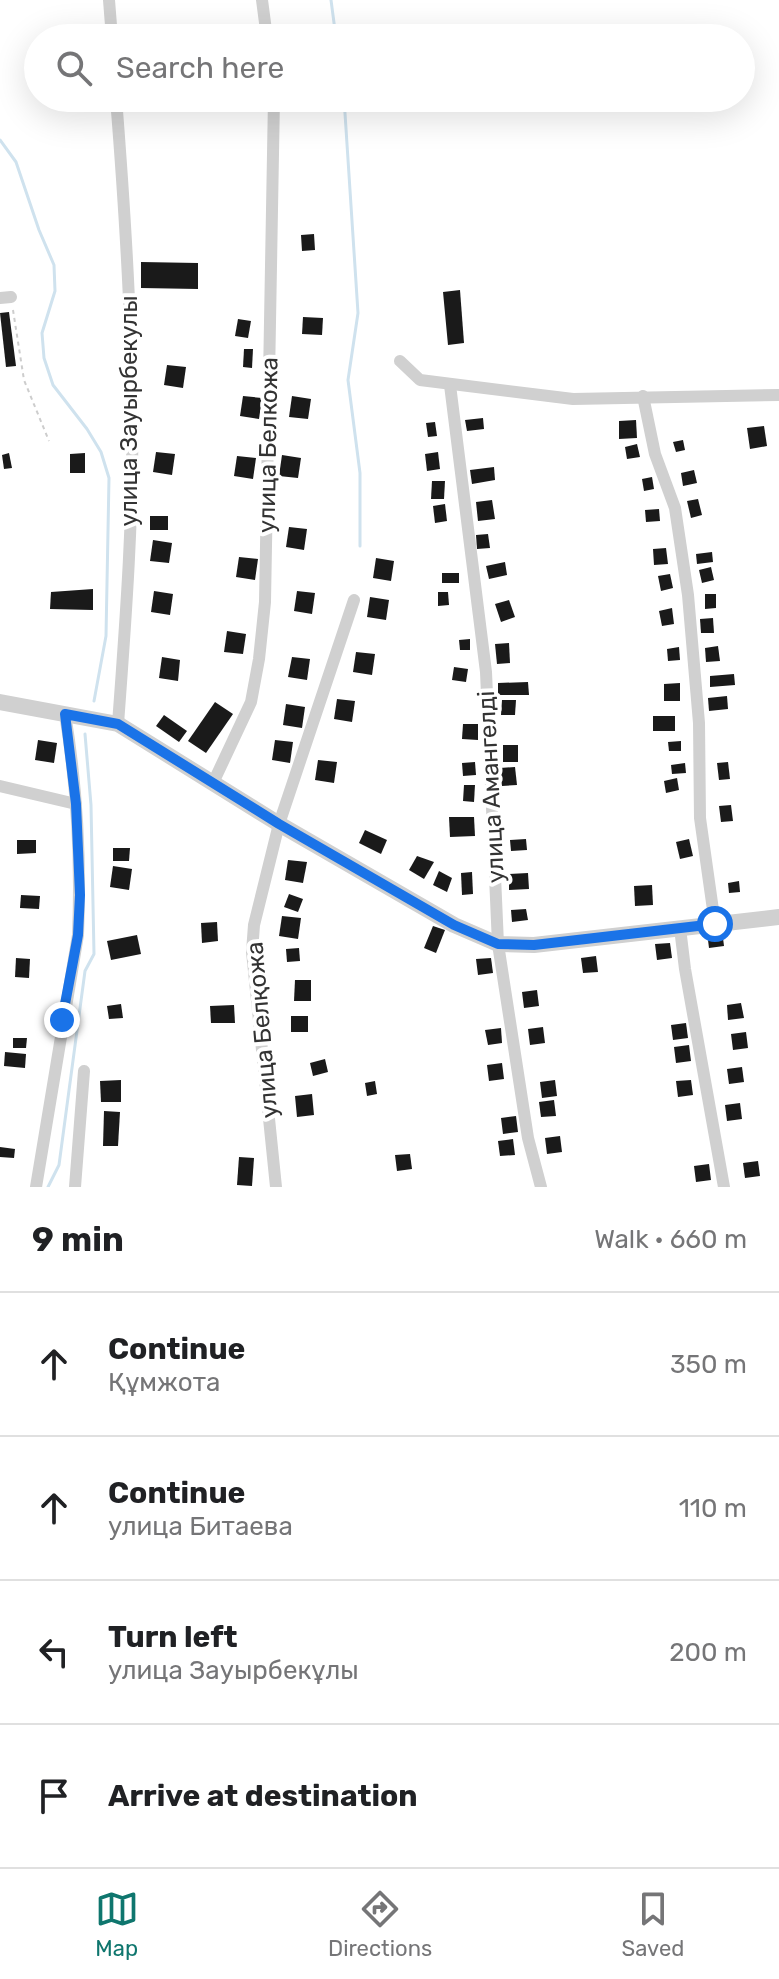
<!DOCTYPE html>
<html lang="en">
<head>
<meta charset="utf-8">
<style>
	:root { --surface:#fff; --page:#f6f6f6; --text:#202124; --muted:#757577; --line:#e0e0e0; --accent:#0f766e }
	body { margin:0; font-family:Rubik,sans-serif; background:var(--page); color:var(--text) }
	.stop { position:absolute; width:24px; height:24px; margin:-18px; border:6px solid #1a73e8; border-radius:50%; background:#fff }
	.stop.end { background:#1a73e8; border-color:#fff; box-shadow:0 2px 8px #0008 }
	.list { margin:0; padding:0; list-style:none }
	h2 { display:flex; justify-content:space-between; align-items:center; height:104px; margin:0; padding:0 32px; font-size:34px }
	h2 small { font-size:26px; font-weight:400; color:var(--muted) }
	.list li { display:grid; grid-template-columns:52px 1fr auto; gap:24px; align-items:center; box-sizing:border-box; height:144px; padding:0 32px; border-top:2px solid var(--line) }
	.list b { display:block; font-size:30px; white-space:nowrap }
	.list p { margin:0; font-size:26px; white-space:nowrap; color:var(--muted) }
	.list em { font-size:26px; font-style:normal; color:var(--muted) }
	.icon { flex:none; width:44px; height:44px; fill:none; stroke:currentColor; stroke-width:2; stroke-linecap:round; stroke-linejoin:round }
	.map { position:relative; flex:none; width:779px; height:1187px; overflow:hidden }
	.search { position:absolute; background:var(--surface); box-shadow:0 8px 32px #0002; left:24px; right:24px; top:24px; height:88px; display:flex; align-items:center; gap:20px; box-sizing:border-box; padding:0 28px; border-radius:44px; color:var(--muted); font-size:30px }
	.sheet { height:680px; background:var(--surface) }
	nav { display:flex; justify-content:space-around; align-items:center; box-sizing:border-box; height:112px; border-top:2px solid var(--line); background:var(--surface); font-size:22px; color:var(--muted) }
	nav a { display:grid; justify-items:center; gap:4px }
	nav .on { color:var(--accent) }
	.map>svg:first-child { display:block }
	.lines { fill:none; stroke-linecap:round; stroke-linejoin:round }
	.stream { stroke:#cfe2ee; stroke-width:3 }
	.building { fill:#1a1a1a }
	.path { stroke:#cdcdcd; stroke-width:2; stroke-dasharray:4 4; stroke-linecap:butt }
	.minor { stroke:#d0d0d0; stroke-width:12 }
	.tertiary { stroke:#d0d0d0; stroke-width:16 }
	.route { stroke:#1a73e8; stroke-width:10 }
	.labels { text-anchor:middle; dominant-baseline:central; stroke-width:8; stroke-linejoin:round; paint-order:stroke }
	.street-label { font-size:24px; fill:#333; stroke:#fff }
</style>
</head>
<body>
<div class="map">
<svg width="779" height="1187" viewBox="0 0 779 1187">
	<rect width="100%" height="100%" fill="#fff"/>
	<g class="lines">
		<!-- stream -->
		<g class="stream">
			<path d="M331,0l5,38"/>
			<path d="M344,98l14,215 -10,67 12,93v73"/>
			<path d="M0,140l16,22 23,68 15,35 1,26 -13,42 2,25 9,27 34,44 14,23 8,26 -3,158 -12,65"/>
			<path d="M48,1187l11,-22 26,-194 9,-17 -3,-149 -6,-71"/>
		</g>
	</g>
	<!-- building -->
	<g class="building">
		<path d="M314,234l1,16 -13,1 -1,-16z"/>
		<path d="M141,262l57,1v26l-57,-1z"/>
		<path d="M460,290l4,53 -16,2 -5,-53z"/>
		<path d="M9,312l7,54 -10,1 -6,-54z"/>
		<path d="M303,317l20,1 -1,17 -20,-1z"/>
		<path d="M238,319l13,2 -3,17 -13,-2z"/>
		<path d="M244,349h9l-1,19 -9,-1z"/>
		<path d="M167,365l19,2 -3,21 -19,-3z"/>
		<path d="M243,396l19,2 -3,21 -19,-3z"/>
		<path d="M292,396l19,3 -3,20 -19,-2z"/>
		<path d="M483,418l1,11 -17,2 -2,-11z"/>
		<path d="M636,420l1,18 -18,1v-18z"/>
		<path d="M435,422l2,14 -9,1 -2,-14z"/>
		<path d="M764,426l3,20 -17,3 -3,-21z"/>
		<path d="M683,440l2,10 -9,2 -3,-10z"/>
		<path d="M637,444l3,13 -13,2 -2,-12z"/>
		<path d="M156,452l19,2 -3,21 -19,-3z"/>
		<path d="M438,452l2,17 -13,2 -2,-17z"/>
		<path d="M9,453l3,15 -8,1 -2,-14z"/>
		<path d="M85,453v20h-15v-19z"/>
		<path d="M282,455l19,3 -3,20 -19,-2z"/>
		<path d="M237,456l19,2 -3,21 -19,-3z"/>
		<path d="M494,467l1,13 -23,4 -2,-14z"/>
		<path d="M694,470l3,13 -14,3 -2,-13z"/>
		<path d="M652,477l2,12 -10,2 -2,-12z"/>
		<path d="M432,481h13l-1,18h-13z"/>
		<path d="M698,499l4,16 -11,3 -4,-17z"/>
		<path d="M492,500l3,19 -17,2 -2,-19z"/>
		<path d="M445,504l2,17 -12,2 -2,-17z"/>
		<path d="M659,509l1,12 -14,1 -1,-12z"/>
		<rect x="150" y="516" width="18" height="14"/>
		<path d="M289,527l18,2 -3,21 -18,-3z"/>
		<path d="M488,534l2,14 -13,1 -1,-14z"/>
		<path d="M153,540l19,3 -3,20 -19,-2z"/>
		<path d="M666,548l2,16 -14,1 -1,-16z"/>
		<path d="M712,552l1,10 -16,2 -1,-10z"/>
		<path d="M239,557l19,2 -3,21 -19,-3z"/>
		<path d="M376,558l18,3 -3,20 -18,-3z"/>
		<path d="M505,562l2,13 -18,4 -3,-13z"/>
		<path d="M711,567l3,13 -12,3 -3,-13z"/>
		<rect x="442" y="573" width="17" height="10"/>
		<path d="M670,574l3,14 -12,3 -3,-15z"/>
		<path d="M93,589v21l-43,-1 1,-17z"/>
		<path d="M154,591l19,3 -3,21 -19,-3z"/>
		<path d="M297,591l18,2 -3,21 -18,-3z"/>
		<path d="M438,592h10l1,13 -11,1z"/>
		<path d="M705,594h11v14l-11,1z"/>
		<path d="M370,597l19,3 -3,20 -19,-3z"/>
		<path d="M509,600l6,17 -14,5 -6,-18z"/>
		<path d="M672,608l2,16 -12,2 -3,-15z"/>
		<path d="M713,618l1,15h-13l-1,-14z"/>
		<path d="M227,631l19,3 -3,20 -19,-2z"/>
		<path d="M470,639v11h-10l-1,-10z"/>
		<path d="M509,643l1,20 -13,1 -2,-20z"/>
		<path d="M718,646l2,15 -14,1 -1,-14z"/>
		<path d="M679,647l1,13 -12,1 -1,-12z"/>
		<path d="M356,652l19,2 -3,21 -19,-3z"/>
		<path d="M162,657l18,3 -2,21 -19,-3z"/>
		<path d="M292,657l18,2 -3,21 -19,-3z"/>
		<path d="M454,667l14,2 -2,13 -14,-2z"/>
		<path d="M734,674l1,11 -25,2v-11z"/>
		<path d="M528,682l1,13h-31v-12z"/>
		<path d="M680,683v18h-16v-17z"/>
		<path d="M727,696l1,13 -19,2 -1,-13z"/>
		<path d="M337,699l18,2 -3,21 -18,-3z"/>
		<path d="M502,700h14l-1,15h-14z"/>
		<path d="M215,702l18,12 -27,39 -18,-12z"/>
		<path d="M286,704l19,3 -3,21 -19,-3z"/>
		<path d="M164,715l23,16 -8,11 -23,-16z"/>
		<rect x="653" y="716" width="22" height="15"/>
		<path d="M463,724h15v16l-16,-1z"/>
		<path d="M38,740l19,3 -3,20 -19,-3z"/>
		<path d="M275,740l18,2 -3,21 -18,-3z"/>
		<path d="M681,741v10h-12l-1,-9z"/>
		<rect x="503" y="745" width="15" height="17"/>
		<path d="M318,760l19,2 -3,21 -19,-3z"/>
		<path d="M475,762l1,13 -13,1 -1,-13z"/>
		<path d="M728,762l2,17 -11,1 -2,-17z"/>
		<path d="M685,763l1,10 -14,1 -1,-9z"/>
		<path d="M515,767l2,18 -15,1 -2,-18z"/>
		<path d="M677,778l2,12 -13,3 -2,-12z"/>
		<path d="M464,785h11l-1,17 -11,-1z"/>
		<path d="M731,805l2,16 -12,1 -2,-16z"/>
		<path d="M449,817h25l1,19 -25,1z"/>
		<path d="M365,830l22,10 -6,14 -22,-11z"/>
		<path d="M526,839l1,11 -16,1 -1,-11z"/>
		<path d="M689,839l4,17 -13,3 -4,-17z"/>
		<path d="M17,840h19v13l-19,1z"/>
		<path d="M113,848h17l-1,13h-16z"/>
		<path d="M417,856l17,6 -10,17 -15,-9z"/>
		<path d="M288,860l19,2 -4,21 -18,-3z"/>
		<path d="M113,866l19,3 -3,21 -19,-3z"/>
		<path d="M439,871l13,7 -5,14 -14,-7z"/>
		<path d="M472,872l1,22 -11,1 -1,-22z"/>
		<path d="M528,873l1,16 -20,1v-16z"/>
		<path d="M739,881l1,11 -11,1 -1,-10z"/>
		<path d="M652,885l1,20 -18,1 -1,-20z"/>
		<path d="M289,894l14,5 -5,13 -14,-5z"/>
		<path d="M21,895l19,1 -1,13 -19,-1z"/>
		<path d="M526,909l2,11 -16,2 -1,-12z"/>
		<path d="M282,916l19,2 -3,21 -19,-3z"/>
		<path d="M217,922l1,19 -16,2 -1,-20z"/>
		<path d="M433,926l12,4 -9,23 -12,-5z"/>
		<path d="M722,930l2,16 -15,2 -2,-16z"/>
		<path d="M137,935l4,19 -30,6 -4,-19z"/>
		<path d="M670,943l2,15 -15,2 -2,-16z"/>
		<path d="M299,948l1,13 -13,1 -1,-13z"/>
		<path d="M596,956l2,16 -15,1 -2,-15z"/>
		<path d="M16,958l14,1 -1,19 -14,-1z"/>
		<path d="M491,958l2,15 -15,2 -2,-16z"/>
		<path d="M295,980h16v21h-17z"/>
		<path d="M537,990l2,16 -15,2 -2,-16z"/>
		<path d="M741,1003l3,15 -16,2 -1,-15z"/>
		<path d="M121,1004l2,14 -14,1 -2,-13z"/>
		<path d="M234,1005l1,18h-24l-1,-17z"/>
		<rect x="291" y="1016" width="17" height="16"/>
		<path d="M686,1023l2,15 -15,2 -2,-15z"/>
		<path d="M543,1027l2,16 -15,2 -2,-16z"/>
		<path d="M501,1028l1,15 -14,2 -3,-15z"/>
		<path d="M746,1032l2,16 -15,2 -2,-16z"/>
		<path d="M13,1038h14l-1,10h-13z"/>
		<path d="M689,1045l2,16 -15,2 -2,-16z"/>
		<path d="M5,1052l21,2 -1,14 -21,-2z"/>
		<path d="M325,1059l3,13 -15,4 -3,-13z"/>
		<path d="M502,1063l2,16 -15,2 -2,-16z"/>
		<path d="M742,1067l2,15 -15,2 -2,-15z"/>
		<path d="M121,1080v22h-20l-1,-21z"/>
		<path d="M555,1080l2,16 -15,2 -2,-16z"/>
		<path d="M691,1080l2,15 -15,2 -2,-16z"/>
		<path d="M375,1081l2,13 -10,2 -2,-13z"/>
		<path d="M312,1094l2,21 -17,2 -2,-21z"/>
		<path d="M554,1100l2,16 -15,1 -2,-15z"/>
		<path d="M740,1103l2,16 -15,2 -2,-16z"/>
		<path d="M104,1111l16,1 -2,34h-15z"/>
		<path d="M516,1116l2,16 -15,2 -2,-16z"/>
		<path d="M560,1136l2,16 -15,2 -2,-16z"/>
		<path d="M513,1139l2,16 -15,1 -2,-15z"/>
		<path d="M0,1147l15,2 -1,9 -14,-1z"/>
		<path d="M410,1154l2,15 -15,2 -2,-16z"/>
		<path d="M239,1157l15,1 -2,28 -15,-1z"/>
		<path d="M758,1161l2,15 -15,2 -2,-15z"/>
		<path d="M709,1164l2,16 -15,2 -2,-16z"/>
	</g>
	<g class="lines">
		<!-- path -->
		<path class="path" d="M13,310l11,70 25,61"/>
		<!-- minor -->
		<g class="minor">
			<path d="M109,0l3,38"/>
			<path d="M262,0l5,38"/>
			<path d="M116,98c8,101 15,202 16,304 2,107 -6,215 -14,322"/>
			<path d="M0,298l11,-1"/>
			<path d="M400,361l20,19 153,19 206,-4"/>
			<path d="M450,385l36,287 12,272 30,194 13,49"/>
			<path d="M643,396l12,58 20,54 13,87 11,128 1,95 15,106"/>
			<path d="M213,783l38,-81 8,-43 6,-57 9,-504"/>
			<path d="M0,786l76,18"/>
			<path d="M680,928l5,41 39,218"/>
			<path d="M36,1187l42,-252c3,-73 -1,-149 -13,-221"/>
			<path d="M75,1187l9,-116"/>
			<path d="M276,1187l-24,-235 2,-27 25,-101 75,-224"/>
		</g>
		<!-- tertiary -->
		<path class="tertiary" d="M0,702l118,22 161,100 175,101 44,19 36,1 245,-28"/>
	</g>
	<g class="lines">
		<!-- route -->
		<path class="route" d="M62,1020l16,-85 2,-40 -4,-91 -11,-90 53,10 161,100 175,101 44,19 36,1 181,-21"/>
	</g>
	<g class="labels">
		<!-- street labels -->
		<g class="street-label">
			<text transform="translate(129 411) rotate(-90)">улица Зауырбекулы</text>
			<text transform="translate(268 445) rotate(-89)">улица Белкожа</text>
			<text transform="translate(491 787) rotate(-93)">улица Амангелді</text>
			<text transform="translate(262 1030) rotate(-95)">улица Белқожа</text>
		</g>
	</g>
</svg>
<div class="stop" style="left:715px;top:924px"></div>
<div class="stop end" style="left:62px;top:1020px"></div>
<div class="search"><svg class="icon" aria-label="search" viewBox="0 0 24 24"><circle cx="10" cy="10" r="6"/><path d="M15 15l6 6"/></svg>Search here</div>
</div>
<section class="sheet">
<h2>9 min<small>Walk · 660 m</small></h2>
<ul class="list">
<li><svg class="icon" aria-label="ahead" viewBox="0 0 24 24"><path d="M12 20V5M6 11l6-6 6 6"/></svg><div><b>Continue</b><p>Құмжота</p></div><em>350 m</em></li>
<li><svg class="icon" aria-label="ahead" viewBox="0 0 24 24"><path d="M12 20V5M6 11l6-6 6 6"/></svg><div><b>Continue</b><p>улица Битаева</p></div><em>110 m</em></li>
<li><svg class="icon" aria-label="left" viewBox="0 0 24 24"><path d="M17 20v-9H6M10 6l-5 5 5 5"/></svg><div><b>Turn left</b><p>улица Зауырбекұлы</p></div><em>200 m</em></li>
<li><svg class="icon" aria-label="arrive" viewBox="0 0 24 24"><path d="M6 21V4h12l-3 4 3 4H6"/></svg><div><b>Arrive at destination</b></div></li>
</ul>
</section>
<nav>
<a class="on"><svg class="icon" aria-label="map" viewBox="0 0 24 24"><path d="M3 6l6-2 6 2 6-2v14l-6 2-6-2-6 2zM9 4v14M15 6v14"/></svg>Map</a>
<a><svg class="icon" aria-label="directions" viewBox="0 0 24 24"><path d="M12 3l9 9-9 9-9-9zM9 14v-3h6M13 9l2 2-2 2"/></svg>Directions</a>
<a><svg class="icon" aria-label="saved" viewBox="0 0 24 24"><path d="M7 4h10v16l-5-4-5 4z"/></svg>Saved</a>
</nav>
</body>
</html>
